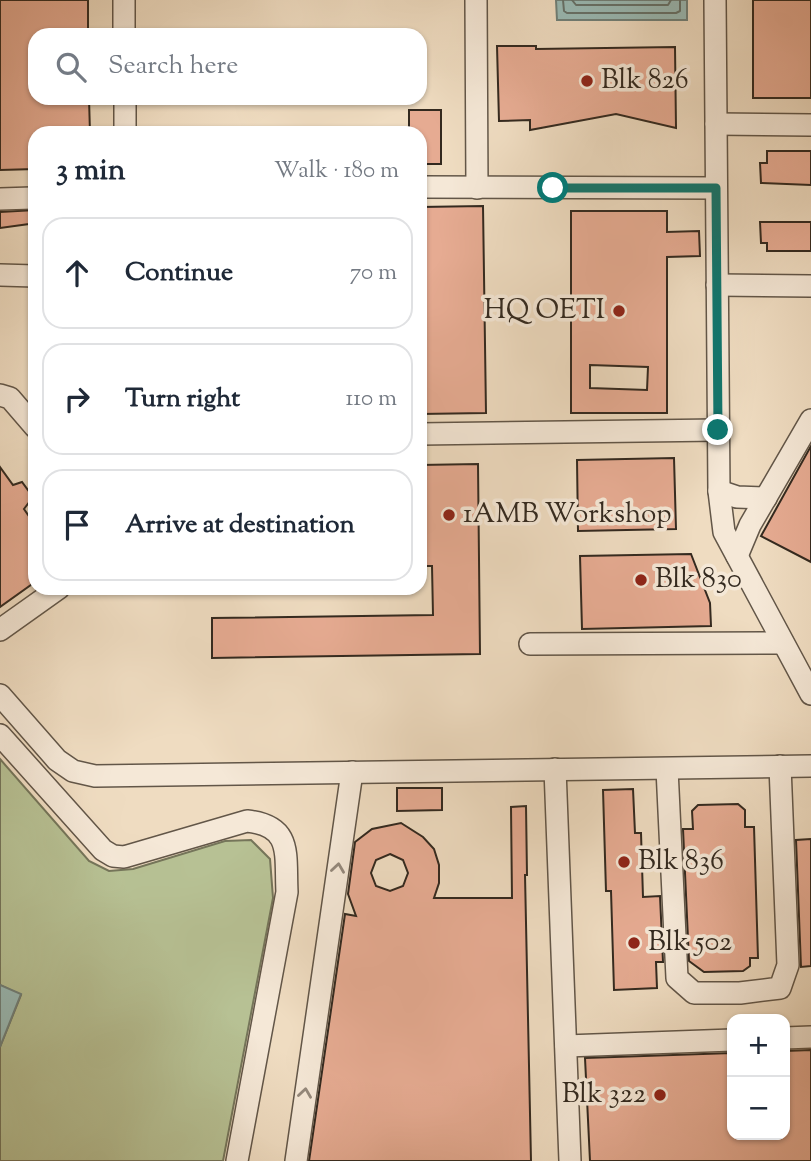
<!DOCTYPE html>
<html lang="en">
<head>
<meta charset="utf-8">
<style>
	:root { --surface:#fff; --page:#f6f6f7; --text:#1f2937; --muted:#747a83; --line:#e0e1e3 }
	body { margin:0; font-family:"Sorts Mill Goudy",serif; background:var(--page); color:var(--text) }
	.controls { position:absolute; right:21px; bottom:21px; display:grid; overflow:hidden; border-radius:14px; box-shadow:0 2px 5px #0004 }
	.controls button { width:63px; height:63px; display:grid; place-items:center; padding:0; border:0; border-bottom:2px solid var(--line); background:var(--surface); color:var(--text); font:35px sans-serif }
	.stop { position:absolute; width:21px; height:21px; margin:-16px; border:5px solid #0f766e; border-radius:50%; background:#fff }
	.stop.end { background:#0f766e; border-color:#fff; box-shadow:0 2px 7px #0008 }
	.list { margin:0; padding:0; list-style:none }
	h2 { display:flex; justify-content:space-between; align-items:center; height:91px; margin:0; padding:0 28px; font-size:30px }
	h2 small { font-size:23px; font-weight:400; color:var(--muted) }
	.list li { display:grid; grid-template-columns:46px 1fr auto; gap:21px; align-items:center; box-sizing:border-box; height:112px; margin:0 14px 14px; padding:0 14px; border:2px solid var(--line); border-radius:21px }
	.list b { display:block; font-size:26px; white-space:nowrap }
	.list em { font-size:23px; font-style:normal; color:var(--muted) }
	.icon { flex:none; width:38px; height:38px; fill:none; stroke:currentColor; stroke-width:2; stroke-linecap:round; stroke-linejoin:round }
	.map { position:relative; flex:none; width:811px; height:1161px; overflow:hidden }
	.search { position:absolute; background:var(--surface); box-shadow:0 2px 5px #0004; left:28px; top:28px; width:399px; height:77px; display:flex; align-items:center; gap:18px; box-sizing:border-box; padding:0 24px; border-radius:21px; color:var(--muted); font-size:26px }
	.panel { position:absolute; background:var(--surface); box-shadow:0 2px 5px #0004; left:28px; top:126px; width:399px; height:469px; border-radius:21px }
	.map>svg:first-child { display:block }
	.green { fill:#b7c194; stroke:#75755a; stroke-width:2 }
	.water { fill:#9abbb6; stroke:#71817a; stroke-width:2 }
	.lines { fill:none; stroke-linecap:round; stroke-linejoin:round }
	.shore { stroke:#66726a; stroke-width:2 }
	.building { fill:#e6ab92; stroke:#33291f; stroke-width:2; fill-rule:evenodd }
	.minor-casing { stroke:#625648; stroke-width:24 }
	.minor { stroke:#f5e8d7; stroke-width:21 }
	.oneway { stroke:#94887b }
	.route { stroke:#0f766e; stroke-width:9 }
	.poi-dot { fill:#8f2418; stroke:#f5e8d7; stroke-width:2.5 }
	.labels { text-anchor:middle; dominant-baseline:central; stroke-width:7; stroke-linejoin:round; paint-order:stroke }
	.poi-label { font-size:28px; fill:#33291f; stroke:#f5e8d7; text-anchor:start }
</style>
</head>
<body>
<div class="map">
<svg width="811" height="1161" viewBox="0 0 811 1161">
	<rect width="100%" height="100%" fill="#efdcc1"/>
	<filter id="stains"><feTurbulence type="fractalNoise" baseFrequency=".00286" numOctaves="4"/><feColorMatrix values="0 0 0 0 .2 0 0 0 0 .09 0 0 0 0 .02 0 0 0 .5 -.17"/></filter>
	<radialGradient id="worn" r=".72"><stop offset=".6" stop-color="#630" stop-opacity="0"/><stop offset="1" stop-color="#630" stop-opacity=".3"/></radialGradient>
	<!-- green -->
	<path class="green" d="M0,759l89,102 20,10 24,-2 92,-28 26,-1 19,19 3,39 -50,263h-223v-114l21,-52 -21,-10z"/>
	<!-- water -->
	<g class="water">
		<path d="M556,0h131v20h-130z"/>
		<path d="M0,985l21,9 -21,53z"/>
	</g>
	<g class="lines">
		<!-- shore -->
		<g class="shore">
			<path d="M563,0l1,11 3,2h109l4,-2v-11"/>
			<path d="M572,0l4,5h92l3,-5"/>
		</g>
	</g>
	<!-- building -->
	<g class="building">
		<path d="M0,0h88v35h-53v63h54l1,35h-55v36l-35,1z"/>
		<rect x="753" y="0" width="58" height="98"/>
		<path d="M497,46h39v3l139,-2 1,81 -60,-14 -86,16v-10l-31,1z"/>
		<path d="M409,110h32v54h-21v-31h-11z"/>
		<path d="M767,151h44v34l-50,-2 -1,-20h7z"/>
		<path d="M483,206l3,207 -66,1v-207z"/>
		<path d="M35,210v10l-6,4 -29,4v-16z"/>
		<path d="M571,211h96v21l32,-1 1,25 -33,1v156h-96zM590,365l58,2 -1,23 -57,-2z"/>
		<path d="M760,222h51v29h-44v-8h-6z"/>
		<path d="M811,446v116l-50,-26z"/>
		<path d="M674,458l2,71 -98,2 -1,-71z"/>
		<path d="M478,464l2,190 -268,4v-40l221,-3 -1,-49h-12v-101z"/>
		<path d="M0,467l13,18 9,-3 11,15 -9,12 11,16v57l-35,25z"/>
		<path d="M691,554l19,49 1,23 -129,3 -2,-73z"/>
		<path d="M397,788h45v22l-45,1z"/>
		<path d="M633,789l2,44h6l2,64 17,-1 3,66h-7l1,26 -43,2 -3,-99h-5l-3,-101z"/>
		<path d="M738,804l7,6v17h9l4,131h-8v8l-7,5 -39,1 -15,-11 -6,-132h10l-1,-18 6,-6z"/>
		<path d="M526,806l1,69h-2l6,286h-222l36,-247 11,2 -8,-22 7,-52 17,-13 29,-6 22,14 11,12 5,16v18l-5,15h78l-1,-91zM390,854l13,6 5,13 -5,13 -13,5 -14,-5 -5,-13 5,-13z"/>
		<path d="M811,839v127l-10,1 -5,-127z"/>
		<path d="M811,1050v111h-221l-5,-103 147,-5v82h53v-84z"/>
	</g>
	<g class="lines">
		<!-- minor casing -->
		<g class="minor-casing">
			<g id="minor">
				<path d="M124,0v35"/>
				<path d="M476,0l1,188"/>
				<path d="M715,0l4,491 5,41 87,162"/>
				<path d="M125,98v35"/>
				<path d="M716,124l95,1"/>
				<path d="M420,187l296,1"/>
				<path d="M0,199l32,-1"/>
				<path d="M0,275l35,1"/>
				<path d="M717,285l94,1"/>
				<path d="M0,395l10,3 25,29"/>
				<path d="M420,434l298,-4"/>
				<path d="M719,491l18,6 29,1"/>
				<path d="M737,556l13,-31 61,-105"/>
				<path d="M0,630l59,-42"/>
				<path d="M530,644l253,-1"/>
				<path d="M0,695l57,65 16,11 22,5 716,-10"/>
				<path d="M0,735l103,115 10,6 11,1 123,-36c46,5 38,33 40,71l-50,269"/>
				<path d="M555,769l15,392"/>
				<path d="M667,769l10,209 17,15h46l40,-5 8,-23 -8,-199"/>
				<path d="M785,1038l26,-1"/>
				<path d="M566,1046l166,-6"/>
				<path d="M296,1161l56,-389"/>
			</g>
		</g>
		<!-- minor -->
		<use href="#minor" class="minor"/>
	</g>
	<!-- one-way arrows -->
	<defs><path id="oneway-chevron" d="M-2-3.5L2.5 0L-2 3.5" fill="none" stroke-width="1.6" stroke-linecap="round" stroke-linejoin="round" transform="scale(1.75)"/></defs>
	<g class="oneway">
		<use href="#oneway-chevron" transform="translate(338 868) rotate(-82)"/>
		<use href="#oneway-chevron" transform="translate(305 1093) rotate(-82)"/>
	</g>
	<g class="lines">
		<!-- route -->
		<path class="route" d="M553,188h163l2,242"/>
	</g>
	<!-- markers -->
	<g class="poi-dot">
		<circle cx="587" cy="81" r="7"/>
		<circle cx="619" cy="311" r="7"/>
		<circle cx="449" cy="515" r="7"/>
		<circle cx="641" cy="580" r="7"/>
		<circle cx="624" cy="862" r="7"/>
		<circle cx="634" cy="943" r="7"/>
		<circle cx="660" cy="1095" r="7"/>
	</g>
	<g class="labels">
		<!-- poi labels -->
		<g class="poi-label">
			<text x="601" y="81">Blk 826</text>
			<text x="605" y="311" text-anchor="end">HQ OETI</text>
			<text x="463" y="515">1AMB Workshop</text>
			<text x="655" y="580">Blk 830</text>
			<text x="638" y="862">Blk 836</text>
			<text x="648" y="943">Blk 502</text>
			<text x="646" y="1095" text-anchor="end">Blk 322</text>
		</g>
	</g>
	<rect width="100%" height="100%" filter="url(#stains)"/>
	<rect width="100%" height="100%" fill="url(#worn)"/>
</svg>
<div class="controls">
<button>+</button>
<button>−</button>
</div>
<div class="stop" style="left:553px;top:188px"></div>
<div class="stop end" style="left:718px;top:430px"></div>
<div class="search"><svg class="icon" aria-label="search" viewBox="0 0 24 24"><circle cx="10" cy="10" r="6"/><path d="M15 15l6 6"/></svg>Search here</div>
<section class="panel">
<h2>3 min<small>Walk · 180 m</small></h2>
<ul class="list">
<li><svg class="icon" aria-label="ahead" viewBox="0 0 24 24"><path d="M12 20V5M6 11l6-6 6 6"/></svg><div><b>Continue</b></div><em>70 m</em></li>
<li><svg class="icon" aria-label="right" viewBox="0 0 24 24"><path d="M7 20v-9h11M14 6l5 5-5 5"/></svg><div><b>Turn right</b></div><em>110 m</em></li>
<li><svg class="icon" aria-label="arrive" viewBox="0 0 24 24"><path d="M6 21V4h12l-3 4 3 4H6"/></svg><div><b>Arrive at destination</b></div></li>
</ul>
</section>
</div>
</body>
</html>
